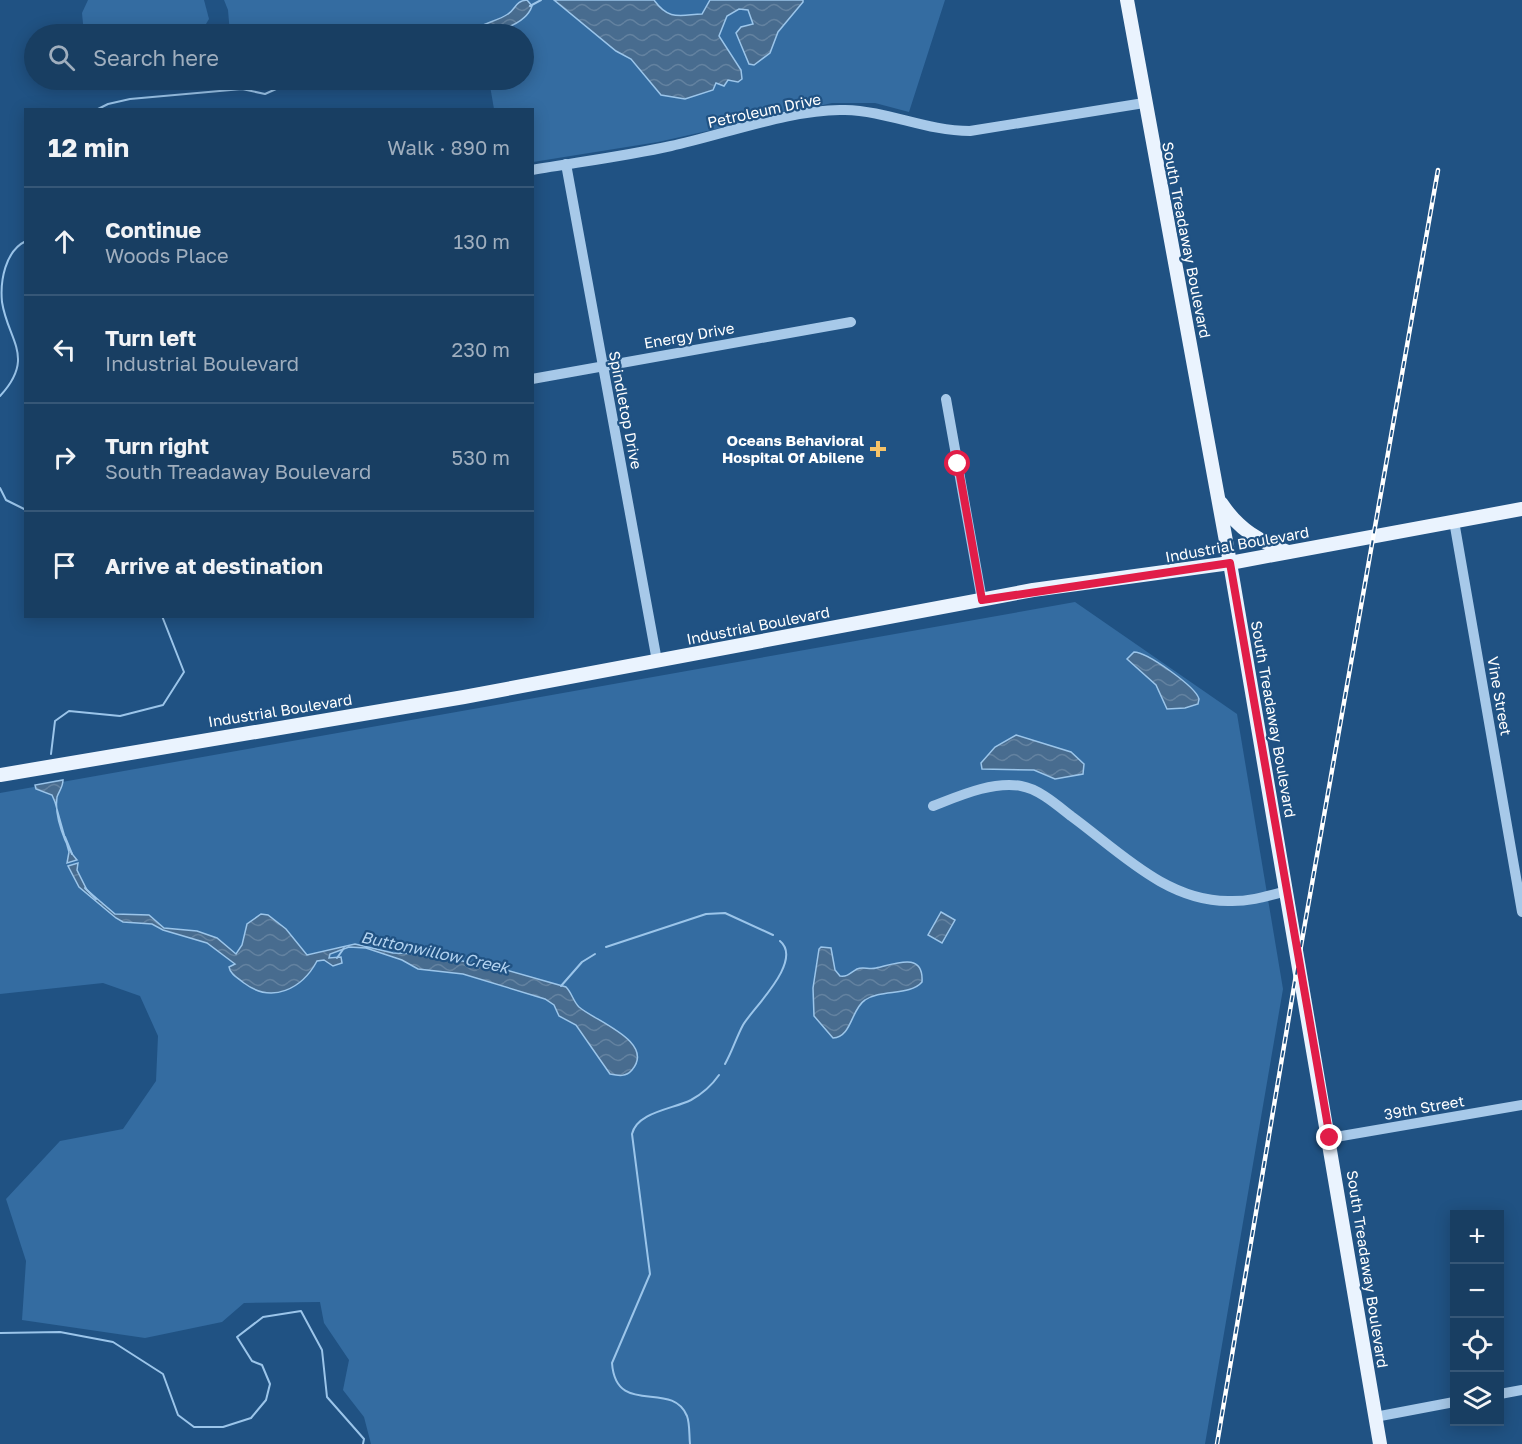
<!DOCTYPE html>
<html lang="en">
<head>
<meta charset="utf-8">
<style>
	:root { --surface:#183e62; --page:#214568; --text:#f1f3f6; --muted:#9faebe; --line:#365777 }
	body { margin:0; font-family:"Golos Text",sans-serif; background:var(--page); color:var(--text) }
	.controls { position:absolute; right:18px; bottom:18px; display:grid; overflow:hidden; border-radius:0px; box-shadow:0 3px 15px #0003 }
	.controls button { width:54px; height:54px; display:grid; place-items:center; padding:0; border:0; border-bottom:2px solid var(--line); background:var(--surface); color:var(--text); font:30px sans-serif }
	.stop { position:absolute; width:18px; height:18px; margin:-14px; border:4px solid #e11d48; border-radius:50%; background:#fff }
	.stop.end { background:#e11d48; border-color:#fff; box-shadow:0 2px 6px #0008 }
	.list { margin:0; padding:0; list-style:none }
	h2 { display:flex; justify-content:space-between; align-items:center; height:78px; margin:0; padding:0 24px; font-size:26px }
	h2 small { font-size:20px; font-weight:400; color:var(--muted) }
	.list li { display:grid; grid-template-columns:39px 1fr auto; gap:18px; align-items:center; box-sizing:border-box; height:108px; padding:0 24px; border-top:2px solid var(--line) }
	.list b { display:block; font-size:22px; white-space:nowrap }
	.list p { margin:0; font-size:20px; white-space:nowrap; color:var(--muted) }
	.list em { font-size:20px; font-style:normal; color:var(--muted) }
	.icon { flex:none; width:33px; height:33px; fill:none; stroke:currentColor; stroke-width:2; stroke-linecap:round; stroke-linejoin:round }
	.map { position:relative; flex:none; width:1522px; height:1444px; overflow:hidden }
	.search { position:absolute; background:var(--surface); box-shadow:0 3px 15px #0003; left:24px; top:24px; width:510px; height:66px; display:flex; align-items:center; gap:15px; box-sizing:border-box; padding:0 21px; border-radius:33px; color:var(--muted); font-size:22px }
	.panel { position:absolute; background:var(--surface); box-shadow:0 3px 15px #0003; left:24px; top:108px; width:510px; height:510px; border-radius:0px }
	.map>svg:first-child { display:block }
	.grass { fill:#346ca1 }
	.water { fill:url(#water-waves); stroke:#9bc5ea; stroke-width:1.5 }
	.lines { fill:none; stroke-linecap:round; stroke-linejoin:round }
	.stream { stroke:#9bc5ea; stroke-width:2 }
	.minor { stroke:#a7c9e9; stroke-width:10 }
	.major { stroke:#eaf3fe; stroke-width:14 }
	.rail-casing { stroke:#fff; stroke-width:4.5 }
	.rail { stroke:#205283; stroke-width:2; stroke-dasharray:7; stroke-linecap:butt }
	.route { stroke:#e11d48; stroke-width:8 }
	.poi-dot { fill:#f6c368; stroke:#205283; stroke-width:2 }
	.labels { text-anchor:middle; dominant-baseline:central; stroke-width:4.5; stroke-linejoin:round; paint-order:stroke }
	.street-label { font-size:15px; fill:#fff; stroke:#205283 }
	.poi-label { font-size:15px; font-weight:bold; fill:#fff; stroke:#205283; text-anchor:end }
	.water-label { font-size:16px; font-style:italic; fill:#b3d3f0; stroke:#205283 }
</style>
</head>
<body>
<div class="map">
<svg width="1522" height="1444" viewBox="0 0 1522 1444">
	<defs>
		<pattern id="water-waves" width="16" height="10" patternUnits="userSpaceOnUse" patternTransform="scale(1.5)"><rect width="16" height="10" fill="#486c8f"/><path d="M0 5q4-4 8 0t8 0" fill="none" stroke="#6382a0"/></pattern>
	</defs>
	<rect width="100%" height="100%" fill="#205283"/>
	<!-- grass -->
	<g class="grass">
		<path d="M88,0h116l5,19 -8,13 -8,2h-109l-2,-21z"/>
		<path d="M224,0h721l-36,112 -34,-9h-43l-174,39 -125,20 -1,-52 -38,-1 -5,-29h35v-46h-86l-25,-7 -32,3 -13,4h-138l-2,-24z"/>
		<path d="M1075,602l162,112 46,275 -78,455h-834l-7,-27 -21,-27 6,-30 -25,-37 -4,-21 -76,1 -22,19 -77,16 -123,-18 4,-59 -20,-62 54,-58 63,-12 33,-48 2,-45 -18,-40 -37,-13 -103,11v-201z"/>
	</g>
	<!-- water -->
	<g class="water">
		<path d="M527,0l5,6c-7,21 -44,29 -64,28 13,-11 28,-12 40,-20 8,-5 7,-13 19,-14z"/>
		<path d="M554,0h100c15,21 26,15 48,14l8,-14h93v2l-25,30 -8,21 -16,12 -5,-1 -13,-31 5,-6 12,-3 -5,-14 -9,-1 -12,7 -8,20 22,34 1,9 -4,3 -10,-2 -4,6 -8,-3 -3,7 -28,9 -24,-4 -30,-36 -15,-8z"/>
		<path d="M1134,652c13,0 62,35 65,47l-1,5 -13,4 -18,1 -11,-24 -29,-26z"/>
		<path d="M1016,735l55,17 13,12 -1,10 -28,5 -21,-9 -52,-1 -1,-6 14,-16z"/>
		<path d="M63,780c0,7 -4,11 -6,17 -3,18 8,50 20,63l-10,3 2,-11 -14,-50 -3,-7 -16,-6 -1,-4z"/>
		<path d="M78,863l-1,7 10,20 28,24 34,1 15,13 33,3 20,7 19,16 6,-9 5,-21 14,-10 7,1 18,14 21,26 48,-11 38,9 30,1 73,13 70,20c6,6 7,14 13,20 16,14 77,35 53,63 -6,7 -13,6 -22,4l-34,-49 -17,-9 -5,-11 -9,-6 -82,-25 -45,-5 -16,-9 -36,-12 -17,-1 -19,7 -1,4 12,-1 1,6 -9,3 -9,-6 -7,1c-15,28 -45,43 -73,22 -6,-5 -14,-9 -15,-16l6,-3 -28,-21 -44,-13 -11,-6 -29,-2 -7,-4 -37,-31 -11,-21z"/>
		<path d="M941,912l14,8 -13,23 -14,-8z"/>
		<path d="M821,947l10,1 4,22 5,6c8,1 10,-3 17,-7 6,-3 12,1 19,-1 19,-4 48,-17 46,14 -12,14 -41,7 -57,18 -14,9 -13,37 -32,38l-19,-22 -1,-28 6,-39z"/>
	</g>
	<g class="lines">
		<!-- stream -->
		<g class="stream">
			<path d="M530,6l11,-6"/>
			<path d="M96,110l12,-6 22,-5 112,-10 23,5 31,-14"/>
			<path d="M0,396c36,-39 8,-55 2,-94 -2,-21 3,-51 24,-61"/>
			<path d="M0,488l6,12 20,10"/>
			<path d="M51,754l4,-33 14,-10 51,5 43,-11 21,-33 -22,-56"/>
			<path d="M65,837l7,17"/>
			<path d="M85,888l11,11"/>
			<path d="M606,947l100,-33 19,-1 48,22"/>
			<path d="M337,958l7,-10"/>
			<path d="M561,986l21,-24 13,-8"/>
			<path d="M725,1064c7,-12 11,-26 18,-39 9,-16 61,-64 37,-84"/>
			<path d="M0,1333l60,-1 53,10 50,32 15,41 16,12h29l28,-9 15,-18 4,-16 -8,-19 -10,-4 -15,-24 26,-20 38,-6 21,39 5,47 37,42 -1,5"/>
			<path d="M690,1444c-1,-9 0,-20 -3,-28 -15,-37 -71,2 -75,-53l38,-89 -18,-140c5,-22 41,-25 59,-34 11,-6 21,-15 28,-25"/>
		</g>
		<!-- minor -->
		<g class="minor">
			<path d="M566,164l91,497"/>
			<path d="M532,170c47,-8 94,-14 139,-24 51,-11 124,-38 174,-36 43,1 81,21 125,21l174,-28"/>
			<path d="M532,379l319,-57"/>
			<path d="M946,399l36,201"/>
			<path d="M1454,521l68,391"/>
			<path d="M933,806c26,-10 59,-25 88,-20 18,3 36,19 50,30 48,35 95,85 157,85 20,1 40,-5 59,-10"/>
			<path d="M1330,1138l192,-33"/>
			<path d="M1500,1394l22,-4"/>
			<path d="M1375,1417l79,-15"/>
		</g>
		<!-- major -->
		<g class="major">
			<path d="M1127,0l103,563 150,881"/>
			<path d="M1221,503c18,27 38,38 67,49"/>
			<path d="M0,775l464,-78 569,-107 197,-27 292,-54"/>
		</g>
		<!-- rail casing -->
		<g class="rail-casing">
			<path id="rail" d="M1217,1444l81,-481 140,-793"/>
		</g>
		<!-- rail -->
		<use href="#rail" class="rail"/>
	</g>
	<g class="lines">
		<!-- route -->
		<path class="route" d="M958,464l24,136 248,-37 100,575"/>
	</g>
	<!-- markers -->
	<path class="poi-dot" d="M875 440h6v6h6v6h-6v6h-6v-6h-6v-6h6z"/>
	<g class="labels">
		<!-- street labels -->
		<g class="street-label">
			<text transform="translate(764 110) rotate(-12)">Petroleum Drive</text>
			<text transform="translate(1187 240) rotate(79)">South Treadaway Boulevard</text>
			<text transform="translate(689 335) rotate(-10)">Energy Drive</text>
			<text transform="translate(626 410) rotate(79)">Spindletop Drive</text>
			<text transform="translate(1237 544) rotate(-10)">Industrial Boulevard</text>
			<text transform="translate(758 625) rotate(-11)">Industrial Boulevard</text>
			<text transform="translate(1500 696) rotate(80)">Vine Street</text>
			<text transform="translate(280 710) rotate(-9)">Industrial Boulevard</text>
			<text transform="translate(1274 719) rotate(80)">South Treadaway Boulevard</text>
			<text transform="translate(1424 1107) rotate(-10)">39th Street</text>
			<text transform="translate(1368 1269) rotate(81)">South Treadaway Boulevard</text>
		</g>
		<!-- poi labels -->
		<g class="poi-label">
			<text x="864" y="440">Oceans Behavioral<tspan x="864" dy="17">Hospital Of Abilene</tspan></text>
		</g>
		<!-- water labels -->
		<g class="water-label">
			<text transform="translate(435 952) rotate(12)">Buttonwillow Creek</text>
		</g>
	</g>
</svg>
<div class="controls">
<button>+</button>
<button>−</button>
<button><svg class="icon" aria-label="locate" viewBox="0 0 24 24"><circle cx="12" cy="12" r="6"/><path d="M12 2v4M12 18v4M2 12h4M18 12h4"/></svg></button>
<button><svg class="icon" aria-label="layers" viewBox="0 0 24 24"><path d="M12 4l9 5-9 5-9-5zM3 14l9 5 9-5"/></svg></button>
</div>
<div class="stop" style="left:958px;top:464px"></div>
<div class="stop end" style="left:1330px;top:1138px"></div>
<div class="search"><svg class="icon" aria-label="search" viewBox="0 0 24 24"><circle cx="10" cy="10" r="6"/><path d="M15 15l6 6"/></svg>Search here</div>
<section class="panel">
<h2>12 min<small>Walk · 890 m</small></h2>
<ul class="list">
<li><svg class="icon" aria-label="ahead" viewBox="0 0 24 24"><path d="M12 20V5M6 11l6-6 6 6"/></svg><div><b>Continue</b><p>Woods Place</p></div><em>130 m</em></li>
<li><svg class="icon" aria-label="left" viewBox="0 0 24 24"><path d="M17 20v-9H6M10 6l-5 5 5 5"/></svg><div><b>Turn left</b><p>Industrial Boulevard</p></div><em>230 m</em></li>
<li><svg class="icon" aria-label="right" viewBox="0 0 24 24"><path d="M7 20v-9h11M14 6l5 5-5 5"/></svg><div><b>Turn right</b><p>South Treadaway Boulevard</p></div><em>530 m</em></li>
<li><svg class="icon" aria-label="arrive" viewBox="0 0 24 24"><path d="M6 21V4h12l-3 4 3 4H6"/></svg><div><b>Arrive at destination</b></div></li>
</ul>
</section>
</div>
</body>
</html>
